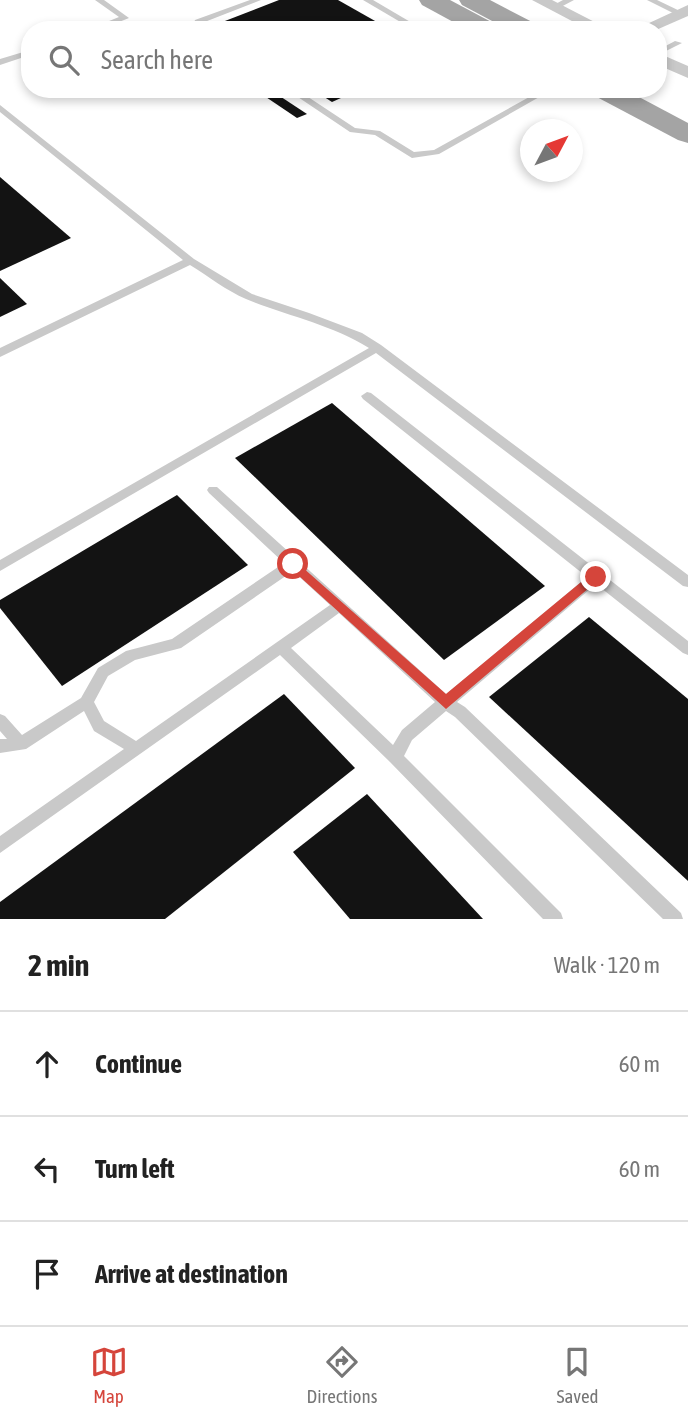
<!DOCTYPE html>
<html lang="en">
<head>
<meta charset="utf-8">
<style>
	:root { --surface:#fff; --page:#f6f6f6; --text:#222; --muted:#767676; --line:#e0e0e0; --accent:#d5453b }
	body { margin:0; font-family:"Asap Condensed",sans-serif; background:var(--page); color:var(--text) }
	.compass { position:absolute; left:520px; top:119px; width:63px; height:63px; border-radius:50%; background:var(--surface); box-shadow:0 4px 10px #0003; rotate:49deg }
	.stop { position:absolute; width:21px; height:21px; margin:-16px; border:5px solid #d5453b; border-radius:50%; background:#fff }
	.stop.end { background:#d5453b; border-color:#fff; box-shadow:0 2px 7px #0008 }
	.list { margin:0; padding:0; list-style:none }
	h2 { display:flex; justify-content:space-between; align-items:center; height:91px; margin:0; padding:0 28px; font-size:30px }
	h2 small { font-size:23px; font-weight:400; color:var(--muted) }
	.list li { display:grid; grid-template-columns:46px 1fr auto; gap:21px; align-items:center; box-sizing:border-box; height:105px; padding:0 28px; border-top:2px solid var(--line) }
	.list b { display:block; font-size:26px; white-space:nowrap }
	.list em { font-size:23px; font-style:normal; color:var(--muted) }
	.icon { flex:none; width:38px; height:38px; fill:none; stroke:currentColor; stroke-width:2; stroke-linecap:round; stroke-linejoin:round }
	.map { position:relative; flex:none; width:688px; height:919px; overflow:hidden }
	.search { position:absolute; background:var(--surface); box-shadow:0 4px 10px #0003; left:21px; right:21px; top:21px; height:77px; display:flex; align-items:center; gap:18px; box-sizing:border-box; padding:0 24px; border-radius:28px; color:var(--muted); font-size:26px }
	.sheet { height:406px; background:var(--surface) }
	nav { display:flex; justify-content:space-around; align-items:center; box-sizing:border-box; height:98px; border-top:2px solid var(--line); background:var(--surface); font-size:19px; color:var(--muted) }
	nav a { display:grid; justify-items:center; gap:4px }
	nav .on { color:var(--accent) }
	.map>svg:first-child { display:block }
	.building { fill:#131313 }
	.lines { fill:none; stroke-linecap:round; stroke-linejoin:round }
	.service { fill:#c9c9c9; fill-rule:evenodd }
	.minor { fill:#c9c9c9; fill-rule:evenodd }
	.primary { fill:#a4a4a4; fill-rule:evenodd }
	.route { fill:#d5453b }
</style>
</head>
<body>
<div class="map">
<svg width="688" height="919" viewBox="0 0 688 919">
	<rect width="100%" height="100%" fill="#fff"/>
	<!-- building -->
	<g class="building">
		<path d="M279,0h59l53,30h-173l-6,-4z"/>
		<path d="M254,89h15l38,25 -10,4z"/>
		<path d="M312,89h49l-29,13z"/>
		<path d="M0,177l71,61 -71,33z"/>
		<path d="M0,278l27,26 -27,13z"/>
		<path d="M332,403l213,183 -101,74 -209,-202z"/>
		<path d="M177,495l71,70 -186,121 -62,-78v-8z"/>
		<path d="M589,617l99,82v182l-199,-184z"/>
		<path d="M284,694l71,74 -190,151h-165v-17z"/>
		<path d="M367,794l116,125h-133l-57,-67z"/>
	</g>
	<g class="lines">
		<!-- service -->
		<g class="service">
			<path d="M95,0h9l25,18 -30,12h-12l32,-13z"/>
			<path d="M250,0h11l-59,23 -2,5 2,2 -10,-2 3,-8z"/>
			<path d="M363,0h10l51,30h-10z"/>
			<path d="M563,0h11l-17,9 -7,-2z"/>
			<path d="M647,0h10l27,13 -7,2z"/>
			<path d="M675,41l7,2 -24,12v-5z"/>
			<path d="M30,50v5l-30,10v-6z"/>
			<path d="M286,89h10l59,39 25,3 34,21 20,-2 97,-54 -9,-7h10l9,7 -102,58 -27,4 -37,-23 -25,-3z"/>
			<path d="M0,105l194,154 58,35 57,19 53,20 19,12 307,230v12l-5,-1 -307,-233 -376,218v-11l369,-212c-38,-24 -82,-32 -123,-49 -19,-8 -38,-23 -56,-34l-190,92v-9l183,-88 -183,-148z"/>
			<path d="M367,392l4,1 317,248v14l-5,-2 -87,-69 -139,118 8,5 216,206 2,6h-20l-208,-202 -9,-6 -34,29 -8,16 157,157 2,6h-20l-153,-157 -110,-107 -280,198v-17l124,-87 -30,-18 -10,-20 -58,38 -26,4v-14h7l-7,-8v-17l5,2 17,19 59,-37 17,-30 28,-17 46,-12 112,-76 -75,-70 -2,-3 2,-3h8l229,207 141,-117 -224,-178 -2,-3zM293,571l37,34 -194,136 -32,-20 -10,-19 14,-26 27,-16 46,-12zM339,613l96,89 -33,28 -9,15 -102,-97z"/>
		</g>
		<!-- minor -->
		<g class="minor">
			<path d="M532,0h20l58,30h-21z"/>
			<path d="M688,5v11l-32,14h-22z"/>
			<path d="M658,53l30,13v12l-30,-13z"/>
		</g>
		<!-- primary -->
		<g class="primary">
			<path d="M419,0h31l47,25 4,5h-33l-46,-25z"/>
			<path d="M459,0h31l48,25 4,5h-33l-47,-25z"/>
			<path d="M590,89h34l64,34v20l-10,-3 -85,-45z"/>
		</g>
	</g>
	<!-- route -->
	<path class="route" d="M293,559l153,135 146,-121h8l2,4 -156,132 -157,-142v-7z"/>
</svg>
<svg class="compass" viewBox="-18 -18 36 36"><path d="M0-13l5 13h-10z" fill="#e53935"/><path d="M0 13l5-13h-10z" fill="#767676"/></svg>
<div class="stop" style="left:293px;top:564px"></div>
<div class="stop end" style="left:596px;top:577px"></div>
<div class="search"><svg class="icon" aria-label="search" viewBox="0 0 24 24"><circle cx="10" cy="10" r="6"/><path d="M15 15l6 6"/></svg>Search here</div>
</div>
<section class="sheet">
<h2>2 min<small>Walk · 120 m</small></h2>
<ul class="list">
<li><svg class="icon" aria-label="ahead" viewBox="0 0 24 24"><path d="M12 20V5M6 11l6-6 6 6"/></svg><div><b>Continue</b></div><em>60 m</em></li>
<li><svg class="icon" aria-label="left" viewBox="0 0 24 24"><path d="M17 20v-9H6M10 6l-5 5 5 5"/></svg><div><b>Turn left</b></div><em>60 m</em></li>
<li><svg class="icon" aria-label="arrive" viewBox="0 0 24 24"><path d="M6 21V4h12l-3 4 3 4H6"/></svg><div><b>Arrive at destination</b></div></li>
</ul>
</section>
<nav>
<a class="on"><svg class="icon" aria-label="map" viewBox="0 0 24 24"><path d="M3 6l6-2 6 2 6-2v14l-6 2-6-2-6 2zM9 4v14M15 6v14"/></svg>Map</a>
<a><svg class="icon" aria-label="directions" viewBox="0 0 24 24"><path d="M12 3l9 9-9 9-9-9zM9 14v-3h6M13 9l2 2-2 2"/></svg>Directions</a>
<a><svg class="icon" aria-label="saved" viewBox="0 0 24 24"><path d="M7 4h10v16l-5-4-5 4z"/></svg>Saved</a>
</nav>
</body>
</html>
